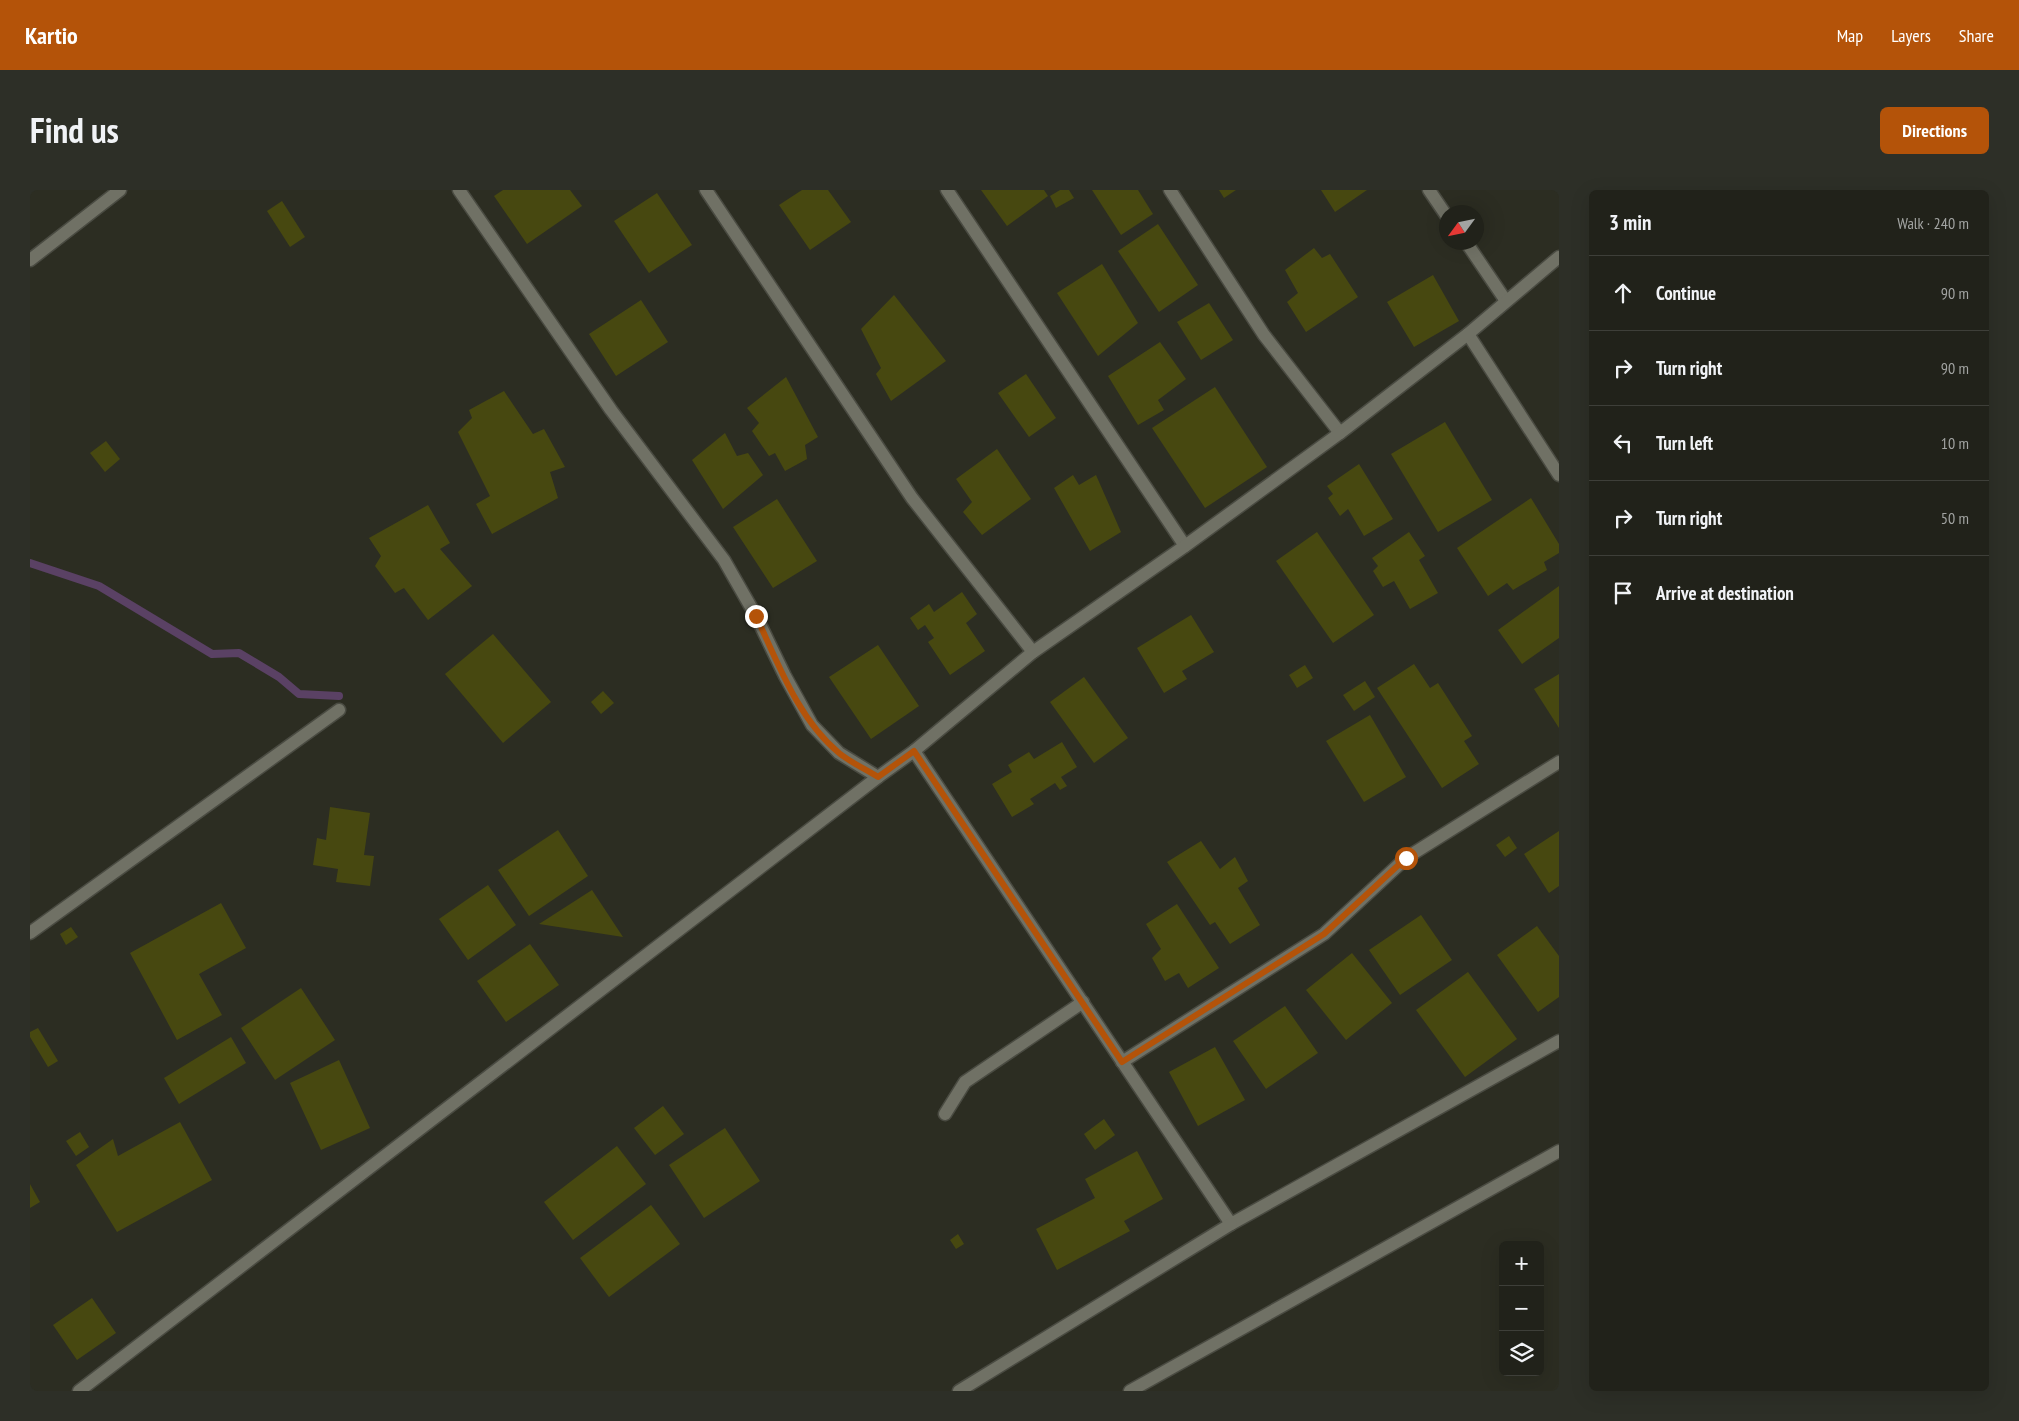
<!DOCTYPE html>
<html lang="en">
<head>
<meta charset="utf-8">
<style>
	:root { --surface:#21221a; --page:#2d2f27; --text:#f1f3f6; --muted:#a2a4a2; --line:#3e3f39; --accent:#b45309 }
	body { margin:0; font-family:"PT Sans Narrow",sans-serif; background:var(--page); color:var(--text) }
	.controls { position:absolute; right:15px; bottom:15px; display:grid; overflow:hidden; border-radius:8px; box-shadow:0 5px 20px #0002 }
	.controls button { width:45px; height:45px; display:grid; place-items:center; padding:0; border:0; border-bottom:1px solid var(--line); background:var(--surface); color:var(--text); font:25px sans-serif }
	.compass { position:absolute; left:1409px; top:15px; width:45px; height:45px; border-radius:50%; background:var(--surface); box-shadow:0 5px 20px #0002; rotate:237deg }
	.stop { position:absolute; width:15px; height:15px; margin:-11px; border:4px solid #b45309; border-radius:50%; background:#fff }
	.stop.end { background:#b45309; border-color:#fff; box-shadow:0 1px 5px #0008 }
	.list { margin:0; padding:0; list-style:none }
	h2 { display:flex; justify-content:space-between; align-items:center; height:65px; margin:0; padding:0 20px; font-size:21px }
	h2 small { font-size:16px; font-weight:400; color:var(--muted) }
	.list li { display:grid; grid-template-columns:32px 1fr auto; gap:15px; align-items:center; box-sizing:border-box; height:75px; padding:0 20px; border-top:1px solid var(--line) }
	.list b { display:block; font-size:19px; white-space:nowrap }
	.list em { font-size:16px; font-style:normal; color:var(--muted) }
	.icon { flex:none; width:28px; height:28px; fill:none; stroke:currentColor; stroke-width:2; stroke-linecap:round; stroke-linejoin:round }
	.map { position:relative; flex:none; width:1529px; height:1201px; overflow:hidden; border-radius:8px }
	header { display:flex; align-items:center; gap:30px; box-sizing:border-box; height:70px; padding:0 25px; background:var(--accent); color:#fff }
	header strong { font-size:24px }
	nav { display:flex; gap:28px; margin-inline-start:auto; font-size:18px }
	.intro { display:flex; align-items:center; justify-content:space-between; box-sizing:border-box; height:120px; padding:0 30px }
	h1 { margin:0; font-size:35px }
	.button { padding:12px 22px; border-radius:8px; background:var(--accent); color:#fff; font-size:18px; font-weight:700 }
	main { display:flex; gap:30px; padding:0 30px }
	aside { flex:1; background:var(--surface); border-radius:8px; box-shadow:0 5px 20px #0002 }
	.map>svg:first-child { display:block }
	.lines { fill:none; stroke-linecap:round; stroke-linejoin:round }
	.stream { stroke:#5a4164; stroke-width:8 }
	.building { fill:#474810 }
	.service-casing { stroke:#4a4b42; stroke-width:15 }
	.minor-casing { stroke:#4a4b42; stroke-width:15 }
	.service { stroke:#707165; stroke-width:12 }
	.minor { stroke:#707165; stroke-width:12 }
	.route { stroke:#b45309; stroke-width:6 }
</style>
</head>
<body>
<header>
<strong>Kartio</strong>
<nav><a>Map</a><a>Layers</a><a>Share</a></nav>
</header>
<div class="intro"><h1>Find us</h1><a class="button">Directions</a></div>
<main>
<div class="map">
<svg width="1529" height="1201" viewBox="0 0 1529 1201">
	<rect width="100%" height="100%" fill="#2c2d22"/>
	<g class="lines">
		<!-- stream -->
		<path class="stream" d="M0,373l69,23 113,68 27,-1 40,24 20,17 40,2"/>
	</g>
	<!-- building -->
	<g class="building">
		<path d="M473,0h67l12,16 -55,38 -33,-48z"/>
		<path d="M772,0h26l23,32 -41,28 -31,-45z"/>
		<path d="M951,0h63l4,6 -41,30z"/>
		<path d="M1030,0h9l5,8 -18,10 -6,-12z"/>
		<path d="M1062,0h46l15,24 -32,21z"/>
		<path d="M1189,0h17l-12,8z"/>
		<path d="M1291,0h46l-32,22z"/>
		<path d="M627,3l35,52 -43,28 -35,-52z"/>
		<path d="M252,11l23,36 -15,10 -23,-36z"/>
		<path d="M1128,34l40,61 -39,27 -41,-61z"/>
		<path d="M1284,58l8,10 8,-4 28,43 -52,35 -19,-30 11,-9 -13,-23z"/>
		<path d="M1072,74l36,59 -40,33 -41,-63z"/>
		<path d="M1403,85l26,46 -45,26 -27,-45z"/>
		<path d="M864,105l52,66 -55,40 -15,-27 5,-6 -20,-39z"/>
		<path d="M611,110l27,42 -52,34 -27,-42z"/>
		<path d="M1179,113l24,37 -32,20 -24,-38z"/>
		<path d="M1130,152l26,37 -28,21 6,10 -26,15 -30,-49z"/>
		<path d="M996,184l30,44 -27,19 -31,-44z"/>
		<path d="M756,187l32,60 -13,8 2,14 -22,12 -10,-18 -6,3 -17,-25 7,-8 -12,-15z"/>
		<path d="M1185,197l52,80 -62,41 -53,-80z"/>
		<path d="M474,201l29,43 11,-5 21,38 -15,5 8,26 -66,36 -16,-30 14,-8 -32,-64 14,-14 -3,-8z"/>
		<path d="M1415,232l47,78 -54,32 -47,-78z"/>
		<path d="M695,243l12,23 11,-3 15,22 -40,34 -31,-49z"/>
		<path d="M76,251l14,18 -15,13 -15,-19z"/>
		<path d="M967,259l34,50 -49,36 -19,-23 9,-10 -16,-23z"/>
		<path d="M1329,274l34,55 -29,17 -16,-27 -8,7 -12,-18 5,-4 -6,-8z"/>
		<path d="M1043,285l6,10 17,-10 25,57 -31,19 -36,-63z"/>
		<path d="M1501,308l28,46v9l-15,9 3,8 -34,20 -6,-7 -19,13 -31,-48z"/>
		<path d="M747,309l40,62 -44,27 -40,-61z"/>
		<path d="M398,315l22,38 -10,6 32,37 -44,34 -24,-32 -9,5 -20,-27 6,-10 -12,-18z"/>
		<path d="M1287,342l57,83 -41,28 -57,-82z"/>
		<path d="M1379,342l16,24 -6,4 19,33 -28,16 -16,-28 -11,6 -10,-16 5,-5 -6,-8z"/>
		<path d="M1529,396v52l-37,26 -24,-34z"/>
		<path d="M932,402l15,22 -11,9 19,28 -35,24 -22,-33 6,-4 -9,-13 -7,5 -8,-12 19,-14 5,8z"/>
		<path d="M1161,425l23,37 -32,19 5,8 -23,14 -27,-45z"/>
		<path d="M463,444l58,68 -48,41 -58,-69z"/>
		<path d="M848,455l41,61 -48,33 -42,-62z"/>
		<path d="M1384,474l16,24 8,-5 34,53 -8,5 15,23 -37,24 -65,-100z"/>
		<path d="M1275,475l8,13 -16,10 -8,-13z"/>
		<path d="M1529,484v54l-25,-39z"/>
		<path d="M1054,487l44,61 -34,25 -44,-61z"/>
		<path d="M1335,491l10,16 -21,14 -11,-16z"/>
		<path d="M573,501l11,12 -13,11 -10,-12z"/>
		<path d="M1340,525l36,62 -42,25 -38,-61z"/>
		<path d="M1032,552l15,25 -16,10 6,9 -7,4 -5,-7 -25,16 4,5 -22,13 -20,-33 20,-12 -4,-7 21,-13 5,7z"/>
		<path d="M300,617l40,6 -6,42 10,1 -4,30 -34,-4 2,-13 -25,-4 4,-27 9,2z"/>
		<path d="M528,640l30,46 -59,40 -31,-46z"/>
		<path d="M1529,641v55l-10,7 -25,-39z"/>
		<path d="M1479,646l8,12 -12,9 -9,-12z"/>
		<path d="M1171,651l19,28 15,-12 13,24 -10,7 22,37 -30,19 -15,-22 -5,3 -43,-63z"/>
		<path d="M458,695l28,40 -48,35 -29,-41z"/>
		<path d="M562,700l31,47 -84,-13z"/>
		<path d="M191,713l25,45 -47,26 23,41 -45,25 -47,-87z"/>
		<path d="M1147,714l42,64 -31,20 -9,-15 -14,8 -13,-23 9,-9 -15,-25z"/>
		<path d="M1391,725l31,45 -52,35 -31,-45z"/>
		<path d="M1507,736l22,30v41l-21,15 -41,-57z"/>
		<path d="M41,737l7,10 -12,8 -6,-11z"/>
		<path d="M500,754l29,41 -53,37 -29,-41z"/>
		<path d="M1322,763l40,50 -46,37 -40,-50z"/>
		<path d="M1438,782l49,67 -52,38 -49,-67z"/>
		<path d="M271,798l34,52 -60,40 -34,-52z"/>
		<path d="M1255,816l33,47 -52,36 -33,-48z"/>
		<path d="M8,838l20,33 -10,6 -18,-30v-5z"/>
		<path d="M201,847l15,26 -67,41 -15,-26z"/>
		<path d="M1185,857l30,53 -47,26 -29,-54z"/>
		<path d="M309,870l31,68 -49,22 -31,-67z"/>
		<path d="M633,916l21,28 -29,21 -21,-27z"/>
		<path d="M1074,929l11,16 -20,15 -11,-16z"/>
		<path d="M150,932l32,58 -95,52 -41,-67 37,-26 5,17z"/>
		<path d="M695,938l35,53 -56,37 -35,-53z"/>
		<path d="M50,942l9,15 -13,9 -10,-15z"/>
		<path d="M587,956l29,38 -73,56 -29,-38z"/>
		<path d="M1107,961l26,48 -39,22 6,10 -73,39 -21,-41 59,-31 -10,-19z"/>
		<path d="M0,994l10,18 -10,6z"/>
		<path d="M621,1015l29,39 -71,53 -29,-39z"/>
		<path d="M928,1044l6,10 -8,5 -6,-9z"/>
		<path d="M62,1108l24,35 -39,27 -24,-35z"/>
	</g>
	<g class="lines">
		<!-- service casing -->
		<g class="service-casing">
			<path id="service" d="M1100,1201l429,-240"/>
		</g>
		<!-- minor casing -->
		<g class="minor-casing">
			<g id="minor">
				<path d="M429,0l152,220 113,150 32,56 29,60 27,49 27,28 39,24"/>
				<path d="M676,0l206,308 121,154"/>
				<path d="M917,0l238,356"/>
				<path d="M1140,0l94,145 76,98"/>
				<path d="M1399,0l17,25"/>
				<path d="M1436,52l40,59"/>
				<path d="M0,70l90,-70"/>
				<path d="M1438,144l91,141"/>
				<path d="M884,561l317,473 328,-183"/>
				<path d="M0,743l309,-223"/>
				<path d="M1092,872l202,-128 82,-76 153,-96"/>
				<path d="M915,924l20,-32 118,-80"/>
				<path d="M49,1201l799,-614 36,-26 119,-99 152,-106 155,-113 128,-99 91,-77"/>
				<path d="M929,1201l272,-167"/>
			</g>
		</g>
		<!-- service -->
		<use href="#service" class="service"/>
		<!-- minor -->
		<use href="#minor" class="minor"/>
	</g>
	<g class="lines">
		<!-- route -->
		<path class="route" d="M726,426c22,47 42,103 83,137 11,9 26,16 39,24l36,-26 208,311 202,-128 82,-76"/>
	</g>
</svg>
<div class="controls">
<button>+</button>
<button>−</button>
<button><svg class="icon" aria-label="layers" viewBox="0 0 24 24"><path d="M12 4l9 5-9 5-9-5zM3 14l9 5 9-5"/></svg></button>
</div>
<svg class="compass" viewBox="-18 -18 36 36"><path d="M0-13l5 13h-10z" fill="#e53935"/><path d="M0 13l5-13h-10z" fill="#a2a4a2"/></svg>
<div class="stop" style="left:1376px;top:668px"></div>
<div class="stop end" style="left:726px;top:426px"></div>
</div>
<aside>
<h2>3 min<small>Walk · 240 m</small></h2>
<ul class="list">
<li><svg class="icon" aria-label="ahead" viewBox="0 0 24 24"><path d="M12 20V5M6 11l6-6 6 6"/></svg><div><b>Continue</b></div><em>90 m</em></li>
<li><svg class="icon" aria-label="right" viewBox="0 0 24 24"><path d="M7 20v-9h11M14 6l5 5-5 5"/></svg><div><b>Turn right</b></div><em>90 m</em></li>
<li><svg class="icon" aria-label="left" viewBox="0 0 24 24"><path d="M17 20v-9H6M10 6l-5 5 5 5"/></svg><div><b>Turn left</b></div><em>10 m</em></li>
<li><svg class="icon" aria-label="right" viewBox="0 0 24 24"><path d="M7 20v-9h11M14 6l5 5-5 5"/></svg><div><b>Turn right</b></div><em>50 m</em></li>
<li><svg class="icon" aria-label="arrive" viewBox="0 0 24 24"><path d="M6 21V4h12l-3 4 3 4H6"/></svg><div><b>Arrive at destination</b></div></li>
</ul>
</aside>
</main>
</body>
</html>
